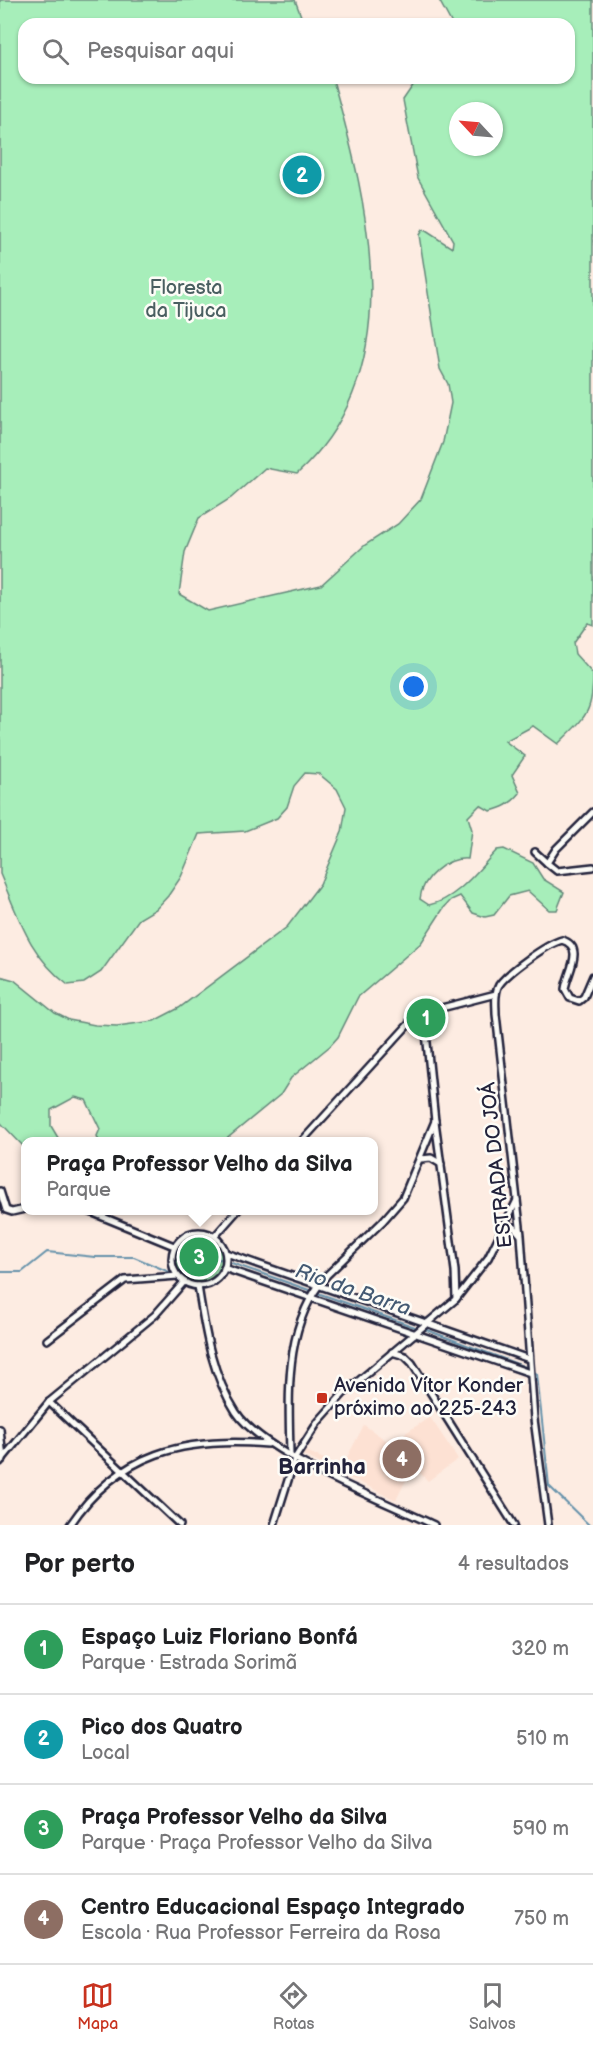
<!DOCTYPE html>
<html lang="pt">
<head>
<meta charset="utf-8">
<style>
	:root { --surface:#fff; --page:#f6f6f6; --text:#202124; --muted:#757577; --line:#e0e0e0; --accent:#c8321e }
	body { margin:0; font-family:"Balsamiq Sans",sans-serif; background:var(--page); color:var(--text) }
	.compass { position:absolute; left:449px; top:102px; width:54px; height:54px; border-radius:50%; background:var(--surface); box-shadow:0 2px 4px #0004; rotate:296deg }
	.you { position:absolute; left:414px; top:687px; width:21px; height:21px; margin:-15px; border:4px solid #fff; border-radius:50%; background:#1a73e8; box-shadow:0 0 0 9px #1a73e833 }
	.badge { display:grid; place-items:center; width:39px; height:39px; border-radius:50%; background:var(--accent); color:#fff; font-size:20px; font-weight:700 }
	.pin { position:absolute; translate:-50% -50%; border:3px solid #fff; box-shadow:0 2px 6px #0006 }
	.popup { position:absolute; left:21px; top:1137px; width:357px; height:78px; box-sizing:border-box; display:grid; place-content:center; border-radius:12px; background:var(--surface); filter:drop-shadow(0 2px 4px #0005); font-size:20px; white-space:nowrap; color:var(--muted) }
	.popup b { font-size:22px; color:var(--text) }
	.popup::after { content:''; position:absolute; left:50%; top:100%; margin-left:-12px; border:12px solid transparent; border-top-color:var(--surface) }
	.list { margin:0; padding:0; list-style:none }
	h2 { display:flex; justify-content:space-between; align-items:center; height:78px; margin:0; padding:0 24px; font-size:26px }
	h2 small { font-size:20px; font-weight:400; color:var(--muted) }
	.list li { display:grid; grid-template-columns:39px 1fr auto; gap:18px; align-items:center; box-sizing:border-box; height:90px; padding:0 24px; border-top:2px solid var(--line) }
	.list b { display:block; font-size:22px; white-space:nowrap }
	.list p { margin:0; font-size:20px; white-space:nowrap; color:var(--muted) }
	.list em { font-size:20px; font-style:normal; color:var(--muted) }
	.icon { flex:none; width:33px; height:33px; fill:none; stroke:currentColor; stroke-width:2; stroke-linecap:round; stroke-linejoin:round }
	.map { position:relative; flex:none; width:593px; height:1525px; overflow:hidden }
	.search { position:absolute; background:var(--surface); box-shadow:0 2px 4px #0004; left:18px; right:18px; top:18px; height:66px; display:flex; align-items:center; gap:15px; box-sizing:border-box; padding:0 21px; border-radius:18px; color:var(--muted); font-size:22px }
	.sheet { height:438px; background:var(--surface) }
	nav { display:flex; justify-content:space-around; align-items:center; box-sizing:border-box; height:84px; border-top:2px solid var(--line); background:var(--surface); font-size:16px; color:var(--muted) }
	nav a { display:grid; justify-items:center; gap:3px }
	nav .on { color:var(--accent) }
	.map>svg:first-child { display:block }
	.built { fill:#fde1d3 }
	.green { fill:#a7eeba; stroke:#64887a; stroke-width:1.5; fill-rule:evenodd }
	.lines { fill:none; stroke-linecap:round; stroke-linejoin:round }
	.stream { stroke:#6692ab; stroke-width:2 }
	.street-casing { stroke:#22223b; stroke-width:10 }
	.street { stroke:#fdfcf7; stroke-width:5 }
	.poi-dot { fill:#c8321e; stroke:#fdfcf7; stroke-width:2 }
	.labels { text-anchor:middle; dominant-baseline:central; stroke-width:5; stroke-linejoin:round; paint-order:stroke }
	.park-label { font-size:20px; fill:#4a5f61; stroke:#fdfcf7 }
	.street-label { font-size:20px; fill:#22223b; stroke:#fdfcf7 }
	.poi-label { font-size:20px; fill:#22223b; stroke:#fdfcf7; text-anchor:start }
	.water-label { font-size:21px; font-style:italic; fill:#445a73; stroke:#fdfcf7 }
	.quarter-label { font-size:22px; font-weight:bold; fill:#22223b; stroke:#fdfcf7 }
</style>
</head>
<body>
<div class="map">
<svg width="593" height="1525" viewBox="0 0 593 1525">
	<rect width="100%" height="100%" fill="#fdece2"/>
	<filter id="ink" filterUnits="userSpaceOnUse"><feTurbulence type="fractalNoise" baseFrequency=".0167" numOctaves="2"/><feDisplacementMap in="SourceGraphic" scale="12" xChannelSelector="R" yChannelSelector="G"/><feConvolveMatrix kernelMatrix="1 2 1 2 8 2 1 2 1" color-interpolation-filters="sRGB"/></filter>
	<g filter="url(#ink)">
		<!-- built -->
		<path class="built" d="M430,1417l28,42 -30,22 -15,-15 -17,34 -93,-45 1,-5 38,17 22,-42 26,18z"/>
		<!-- green -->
		<g class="green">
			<path d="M0,0h295l9,24h-280v54l309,2c36,128 77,292 -36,394l-32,-6 -34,30 -32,20 -14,34 -6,42 29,17 113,-26 44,-40 33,-21 23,-25 22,-57 8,-39 -3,-19 -8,-15 -21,-134 3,-5 4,1 26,17 1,-7 -35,-63 -15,-78 15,-22h151v-54h-117l-13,-24h154v625l-6,-2 -14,20 2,11 18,20c0,40 -8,43 -35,70l-25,-18 -28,15 20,15 -13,19 8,18c-9,11 -17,15 -30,18l-10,-6 -12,12 4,13 -4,29c-22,-2 -46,19 -48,40l9,6c28,-6 49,-35 68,-55l7,-1 29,14 10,16 21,13 -7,18h-8l-21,-19 -19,5 -15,19 -9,2 -12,-4 -13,-17 -9,4 -8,9 -22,34 -63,54 -20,40 -8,9 -39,32 -10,16 -57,47h-125l-2,-5 3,-7 -14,-29 -11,-3 -24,13v16l9,15 -35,1v6l-25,-26v-146l14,4 41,33 14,7 26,5 22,1 37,-5 25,-13 108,-81 33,-43 22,-52 4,-25 -9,-18 -18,-15 -14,-1 -11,13 -7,21 -10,11 -32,13 -46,3 -18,43 -13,19 -12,13 -17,10 -38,53 -17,11 -16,2c-39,-30 -49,-67 -68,-111zM458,111h36v36h-36z"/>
			<circle cx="199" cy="1259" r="24"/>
		</g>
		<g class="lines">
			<!-- stream -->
			<g class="stream">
				<path d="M0,1272h22l25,-20 48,5h39l40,17 21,-13 25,-2 198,69"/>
				<path d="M424,1329l104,39"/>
				<path d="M533,1371l4,3 12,112 40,39"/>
			</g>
			<!-- street casing -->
			<g class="street-casing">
				<g id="street">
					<path d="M593,812l-37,37 -9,14 10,8 36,-4"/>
					<path d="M535,852l12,11"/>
					<path d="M410,1021l14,7 2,5 9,88 20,150 1,28"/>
					<path d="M301,1142l117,-128 78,-20"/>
					<path d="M421,1159l10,-1 10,6"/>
					<path d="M0,1191l6,19 6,2 13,-3"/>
					<path d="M86,1210l88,36"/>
					<path d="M503,1230l11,-3 6,7"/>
					<circle cx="199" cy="1259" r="27"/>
					<path d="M215,1236l23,-26"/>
					<path d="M226,1253l303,106"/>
					<path d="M224,1268l306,105"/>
					<path d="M198,1286c7,44 13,87 38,126 28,43 148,89 198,113"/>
					<path d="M47,1340l78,-60 53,-4"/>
					<path d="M392,1352l13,4 7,7 102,162"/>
					<path d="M49,1402l131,123"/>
					<path d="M0,1429l3,30"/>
					<path d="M290,1456c-1,-63 -7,-131 37,-181l55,-53 21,-24 32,-77"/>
					<path d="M0,1462l49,-60 106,-87 29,-33"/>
					<path d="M70,1525c49,-73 115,-88 198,-81"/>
					<path d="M274,1525l21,-67 23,-36 25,-28 113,-95 32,-41 29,-58"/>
					<path d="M548,1525l-14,-106 -13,-184 -25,-221c0,-10 -2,-21 3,-29 9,-13 48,-41 63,-45 24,7 5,33 3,49l5,9 9,3 5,-4 9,-21"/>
				</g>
			</g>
			<!-- street -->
			<use href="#street" class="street"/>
		</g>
	</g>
	<!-- markers -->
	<rect class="poi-dot" x="316" y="1392" width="12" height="12" rx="3"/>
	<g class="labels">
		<!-- park labels -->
		<g class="park-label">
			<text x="186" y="288">Floresta<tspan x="186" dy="23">da Tijuca</tspan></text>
		</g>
		<!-- street labels -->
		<g class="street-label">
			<text transform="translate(497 1165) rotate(-96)">ESTRADA DO JOÁ</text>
		</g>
		<!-- poi labels -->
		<g class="poi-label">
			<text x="334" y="1386">Avenida Vítor Konder<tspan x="334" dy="23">próximo ao 225-243</tspan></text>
		</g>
		<!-- water labels -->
		<g class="water-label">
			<text transform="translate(353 1290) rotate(19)">Rio da Barra</text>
		</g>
		<!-- quarter labels -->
		<g class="quarter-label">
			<text x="322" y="1467">Barrinha</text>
		</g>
	</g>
</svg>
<svg class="compass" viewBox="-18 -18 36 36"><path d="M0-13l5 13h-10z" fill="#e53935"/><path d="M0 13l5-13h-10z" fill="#757577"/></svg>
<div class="you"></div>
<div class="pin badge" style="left:426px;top:1018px;background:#2e9e5b">1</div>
<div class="pin badge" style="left:302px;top:175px;background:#0f9aa8">2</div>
<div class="pin badge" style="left:199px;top:1257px;background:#2e9e5b">3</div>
<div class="popup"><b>Praça Professor Velho da Silva</b>Parque</div>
<div class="pin badge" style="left:402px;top:1459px;background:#8d6e63">4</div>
<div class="search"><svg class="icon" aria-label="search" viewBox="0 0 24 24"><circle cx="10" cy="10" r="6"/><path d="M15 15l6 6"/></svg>Pesquisar aqui</div>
</div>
<section class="sheet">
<h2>Por perto<small>4 resultados</small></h2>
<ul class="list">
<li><span class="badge" style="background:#2e9e5b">1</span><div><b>Espaço Luiz Floriano Bonfá</b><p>Parque · Estrada Sorimã</p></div><em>320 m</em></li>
<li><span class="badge" style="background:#0f9aa8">2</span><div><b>Pico dos Quatro</b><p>Local</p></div><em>510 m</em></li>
<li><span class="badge" style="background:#2e9e5b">3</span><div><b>Praça Professor Velho da Silva</b><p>Parque · Praça Professor Velho da Silva</p></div><em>590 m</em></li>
<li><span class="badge" style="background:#8d6e63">4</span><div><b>Centro Educacional Espaço Integrado</b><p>Escola · Rua Professor Ferreira da Rosa</p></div><em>750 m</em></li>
</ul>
</section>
<nav>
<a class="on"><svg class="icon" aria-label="map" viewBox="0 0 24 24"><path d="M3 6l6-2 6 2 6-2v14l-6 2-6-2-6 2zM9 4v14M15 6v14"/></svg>Mapa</a>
<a><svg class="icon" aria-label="directions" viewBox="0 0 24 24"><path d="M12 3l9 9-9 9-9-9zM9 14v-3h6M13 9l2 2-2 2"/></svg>Rotas</a>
<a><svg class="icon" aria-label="saved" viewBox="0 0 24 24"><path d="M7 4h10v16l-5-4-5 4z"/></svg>Salvos</a>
</nav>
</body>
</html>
